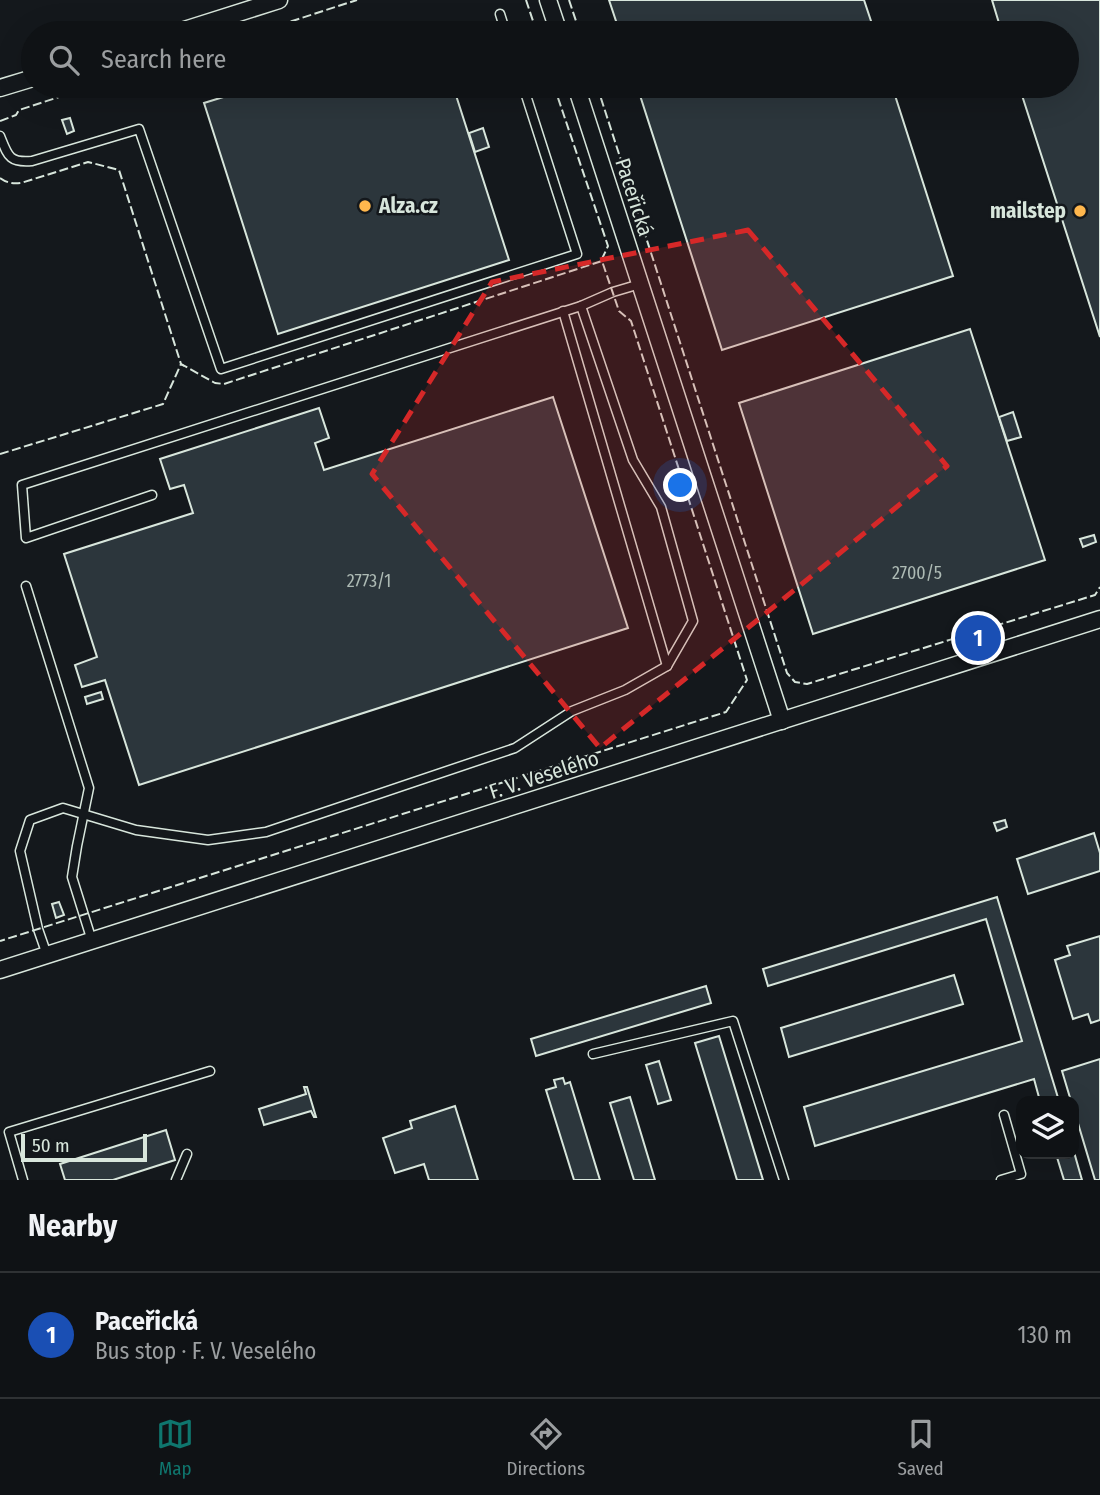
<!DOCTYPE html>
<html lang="en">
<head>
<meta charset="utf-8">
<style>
	:root { --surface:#0f1215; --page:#1d2022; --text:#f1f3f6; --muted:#9b9ea0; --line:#2f3234; --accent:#0f766e }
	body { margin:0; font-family:"Fira Sans Condensed",sans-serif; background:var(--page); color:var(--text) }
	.controls { position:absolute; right:21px; bottom:21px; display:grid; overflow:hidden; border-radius:14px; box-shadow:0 7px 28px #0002 }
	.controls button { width:63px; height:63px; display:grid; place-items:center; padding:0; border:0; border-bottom:2px solid var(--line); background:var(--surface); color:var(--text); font:35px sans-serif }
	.scale { position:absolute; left:21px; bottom:18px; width:126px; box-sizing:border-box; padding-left:7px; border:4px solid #d8e6dc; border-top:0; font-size:19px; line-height:24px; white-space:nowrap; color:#d8e6dc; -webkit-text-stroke:5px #14181c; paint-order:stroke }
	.you { position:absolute; left:681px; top:486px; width:24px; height:24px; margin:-18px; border:5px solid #fff; border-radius:50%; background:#1a73e8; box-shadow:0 0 0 10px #1a73e833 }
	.badge { display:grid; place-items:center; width:46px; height:46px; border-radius:50%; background:var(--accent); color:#fff; font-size:23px; font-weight:700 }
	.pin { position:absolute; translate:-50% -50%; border:4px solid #fff; box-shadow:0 2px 7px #0006 }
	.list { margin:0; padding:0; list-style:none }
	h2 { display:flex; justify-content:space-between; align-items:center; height:91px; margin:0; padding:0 28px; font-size:30px }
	h2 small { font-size:23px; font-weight:400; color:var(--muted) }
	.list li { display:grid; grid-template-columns:46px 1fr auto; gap:21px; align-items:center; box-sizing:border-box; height:126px; padding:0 28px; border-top:2px solid var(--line) }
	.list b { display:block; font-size:26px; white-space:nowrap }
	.list p { margin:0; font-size:23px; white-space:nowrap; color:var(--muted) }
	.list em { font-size:23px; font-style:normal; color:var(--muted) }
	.icon { flex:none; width:38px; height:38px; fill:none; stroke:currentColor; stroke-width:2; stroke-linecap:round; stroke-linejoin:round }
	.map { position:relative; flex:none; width:1100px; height:1180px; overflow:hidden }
	.search { position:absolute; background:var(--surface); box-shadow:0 7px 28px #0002; left:21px; right:21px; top:21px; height:77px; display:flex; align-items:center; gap:18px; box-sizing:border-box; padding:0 24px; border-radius:38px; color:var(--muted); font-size:26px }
	.sheet { height:217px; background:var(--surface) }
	nav { display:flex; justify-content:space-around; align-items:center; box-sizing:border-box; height:98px; border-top:2px solid var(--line); background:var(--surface); font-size:19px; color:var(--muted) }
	nav a { display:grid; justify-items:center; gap:4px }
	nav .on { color:var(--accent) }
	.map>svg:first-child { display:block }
	.building { fill:#2c363c; stroke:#d8e6dc; stroke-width:2 }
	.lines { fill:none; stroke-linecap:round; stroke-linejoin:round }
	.lane-casing { stroke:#d8e6dc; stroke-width:11 }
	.street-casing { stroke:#d8e6dc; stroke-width:19 }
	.lane { stroke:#14181c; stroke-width:8 }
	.street { stroke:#14181c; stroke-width:16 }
	.fence { stroke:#d8e6dc; stroke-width:2; stroke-dasharray:9 3.5; stroke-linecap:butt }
	.marked { fill:#d62828; fill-opacity:0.2; stroke:#d62828; stroke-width:5; stroke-dasharray:14 9; stroke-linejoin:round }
	.poi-dot { fill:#ffb74d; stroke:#14181c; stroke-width:2.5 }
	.labels { text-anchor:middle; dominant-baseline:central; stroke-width:5; stroke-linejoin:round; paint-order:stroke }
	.number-label { font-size:18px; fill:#adbab4 }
	.street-label { font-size:21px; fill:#d8e6dc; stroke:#14181c }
	.poi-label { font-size:21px; font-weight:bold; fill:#d8e6dc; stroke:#14181c; text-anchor:start }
</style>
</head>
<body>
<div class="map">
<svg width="1100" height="1180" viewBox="0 0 1100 1180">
	<rect width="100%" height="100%" fill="#14181c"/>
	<!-- building -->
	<g class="building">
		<path d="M609,0h255l11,33h-255z"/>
		<path d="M992,0h108v337l-81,-251h48v-53h-65z"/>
		<path d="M259,86h194l56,174 -231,74 -74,-231z"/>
		<path d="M637,86h255l61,190 -231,74z"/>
		<path d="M70,118l4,13 -7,3 -5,-14z"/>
		<path d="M483,128l6,19 -14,5 -6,-19z"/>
		<path d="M970,329l75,231 -232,74 -74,-231z"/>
		<path d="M553,397l75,231 -489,157 -34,-105 -23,7 -7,-22 22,-8 -33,-103 129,-41 -9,-28 -14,4 -10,-30 159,-51 10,30 -14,5 9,27z"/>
		<path d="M1013,412l8,25 -14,4 -8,-24z"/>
		<path d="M1094,535l2,7 -13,5 -3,-8z"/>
		<path d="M101,692l2,7 -16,5 -2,-7z"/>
		<path d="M1005,820l2,7 -10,4 -3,-8z"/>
		<path d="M1094,833l6,20v18l-72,23 -11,-35z"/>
		<path d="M997,897l62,204h-19l-6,-22 -219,67 -11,-39 218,-66 -36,-122 -218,67 -5,-17z"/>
		<path d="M59,902l5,13 -8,3 -4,-14z"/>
		<path d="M1100,936v84l-9,3 -3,-9 -15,5 -18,-59 15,-5 -3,-9z"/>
		<path d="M954,975l9,29 -174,53 -8,-29z"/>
		<path d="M706,986l5,17 -175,53 -5,-17z"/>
		<path d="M719,1036l44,144h-26l-42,-137z"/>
		<path d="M1100,1059v121h-5l-21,-70v-9h-3l-9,-30z"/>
		<path d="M659,1061l12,39 -13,4 -12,-39z"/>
		<path d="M563,1078l2,6 5,-2 30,98h-26l-28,-90 10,-3 -2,-7z"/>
		<path d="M304,1087h3l9,30h-2l-3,-6 -47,14 -5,-16 47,-15z"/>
		<path d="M630,1097l25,83h-21l-24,-77z"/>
		<path d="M455,1106l23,74h-49l-5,-16 -29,9 -12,-35 29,-10 -2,-7z"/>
		<path d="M166,1130l9,30 -62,20h-48l-5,-16z"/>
		<path d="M1074,1152l8,28h-18l-8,-26h18z"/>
	</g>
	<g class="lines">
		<!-- lane casing -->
		<g class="lane-casing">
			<g id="lane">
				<path d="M500,14l6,19"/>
				<path d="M0,136c8,20 9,27 32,25l107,-32 82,240 356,-115 -54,-168"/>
				<path d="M563,311l104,355"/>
				<path d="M152,495l-126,43 -4,-53 559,-179 32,-14 27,-8"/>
				<path d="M26,586l63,202 -12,58 -5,31 20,64"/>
				<path d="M47,955l-9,-26 -18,-78 10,-31 33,-12 73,22 72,10 58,-8 249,-84 57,-37 53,-21 42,-24 26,-45 -32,-114 -28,-47 -52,-154"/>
				<path d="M593,1054l140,-33 51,159"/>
				<path d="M23,1180l-14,-48 201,-61"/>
				<path d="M176,1180l11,-26"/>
				<path d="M1001,1180l20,-6 -17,-59"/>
			</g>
		</g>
		<!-- street casing -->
		<g class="street-casing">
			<g id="street">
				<path d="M548,0l11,33"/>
				<path d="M175,33l104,-33"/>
				<path d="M576,86l206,635"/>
				<path d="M0,88l33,-10"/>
				<path d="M0,970l1100,-351"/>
			</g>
		</g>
		<!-- lane -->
		<use href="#lane" class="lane"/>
		<!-- street -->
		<use href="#street" class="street"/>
		<!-- fence -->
		<g class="fence">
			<path d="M526,0l11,33"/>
			<path d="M569,0l11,33"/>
			<path d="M255,33l102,-33"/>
			<path d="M554,86l54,160 -7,15"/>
			<path d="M597,86l190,587 8,9 12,2 288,-89 5,-8"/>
			<path d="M0,121l16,-6 3,-5 74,-24 1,3 7,-3"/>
			<path d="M0,178c7,5 13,6 21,5l67,-21 31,8 62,194 3,2"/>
			<path d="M0,454l163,-50 18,-40 34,19 9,1 378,-123 17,50 12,10 116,359 -21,32 -726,229"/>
		</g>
	</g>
	<!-- marked area -->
	<path class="marked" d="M748,230l199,236 -347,282 -228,-274 120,-192z"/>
	<!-- markers -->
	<g class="poi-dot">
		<circle cx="365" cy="206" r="7"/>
		<circle cx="1080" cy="211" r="7"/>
	</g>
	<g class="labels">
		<!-- number labels -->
		<g class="number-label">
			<text x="917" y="573">2700/5</text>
			<text x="369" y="581">2773/1</text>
		</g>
		<!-- street labels -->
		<g class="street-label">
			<text transform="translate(634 197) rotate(72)">Paceřická</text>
			<text transform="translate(544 775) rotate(-18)">F. V. Veselého</text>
		</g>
		<!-- poi labels -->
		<g class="poi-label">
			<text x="379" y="206">Alza.cz</text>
			<text x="1066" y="211" text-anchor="end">mailstep</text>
		</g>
	</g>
</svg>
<div class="controls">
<button><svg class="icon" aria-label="layers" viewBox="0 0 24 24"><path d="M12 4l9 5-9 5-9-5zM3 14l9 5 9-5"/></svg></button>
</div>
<div class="scale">50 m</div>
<div class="you"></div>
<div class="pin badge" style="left:978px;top:638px;background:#1a4fb4">1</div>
<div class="search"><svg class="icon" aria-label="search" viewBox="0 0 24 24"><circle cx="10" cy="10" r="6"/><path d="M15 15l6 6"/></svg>Search here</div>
</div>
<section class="sheet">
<h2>Nearby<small></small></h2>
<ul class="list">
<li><span class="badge" style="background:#1a4fb4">1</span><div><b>Paceřická</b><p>Bus stop · F. V. Veselého</p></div><em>130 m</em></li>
</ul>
</section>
<nav>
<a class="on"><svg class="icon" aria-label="map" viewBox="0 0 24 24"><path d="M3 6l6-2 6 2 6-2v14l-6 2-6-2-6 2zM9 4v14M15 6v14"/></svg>Map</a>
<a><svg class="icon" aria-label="directions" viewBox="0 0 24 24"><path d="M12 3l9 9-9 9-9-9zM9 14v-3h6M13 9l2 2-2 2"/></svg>Directions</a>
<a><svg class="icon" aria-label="saved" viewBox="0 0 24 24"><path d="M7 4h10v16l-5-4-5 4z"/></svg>Saved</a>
</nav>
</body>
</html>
